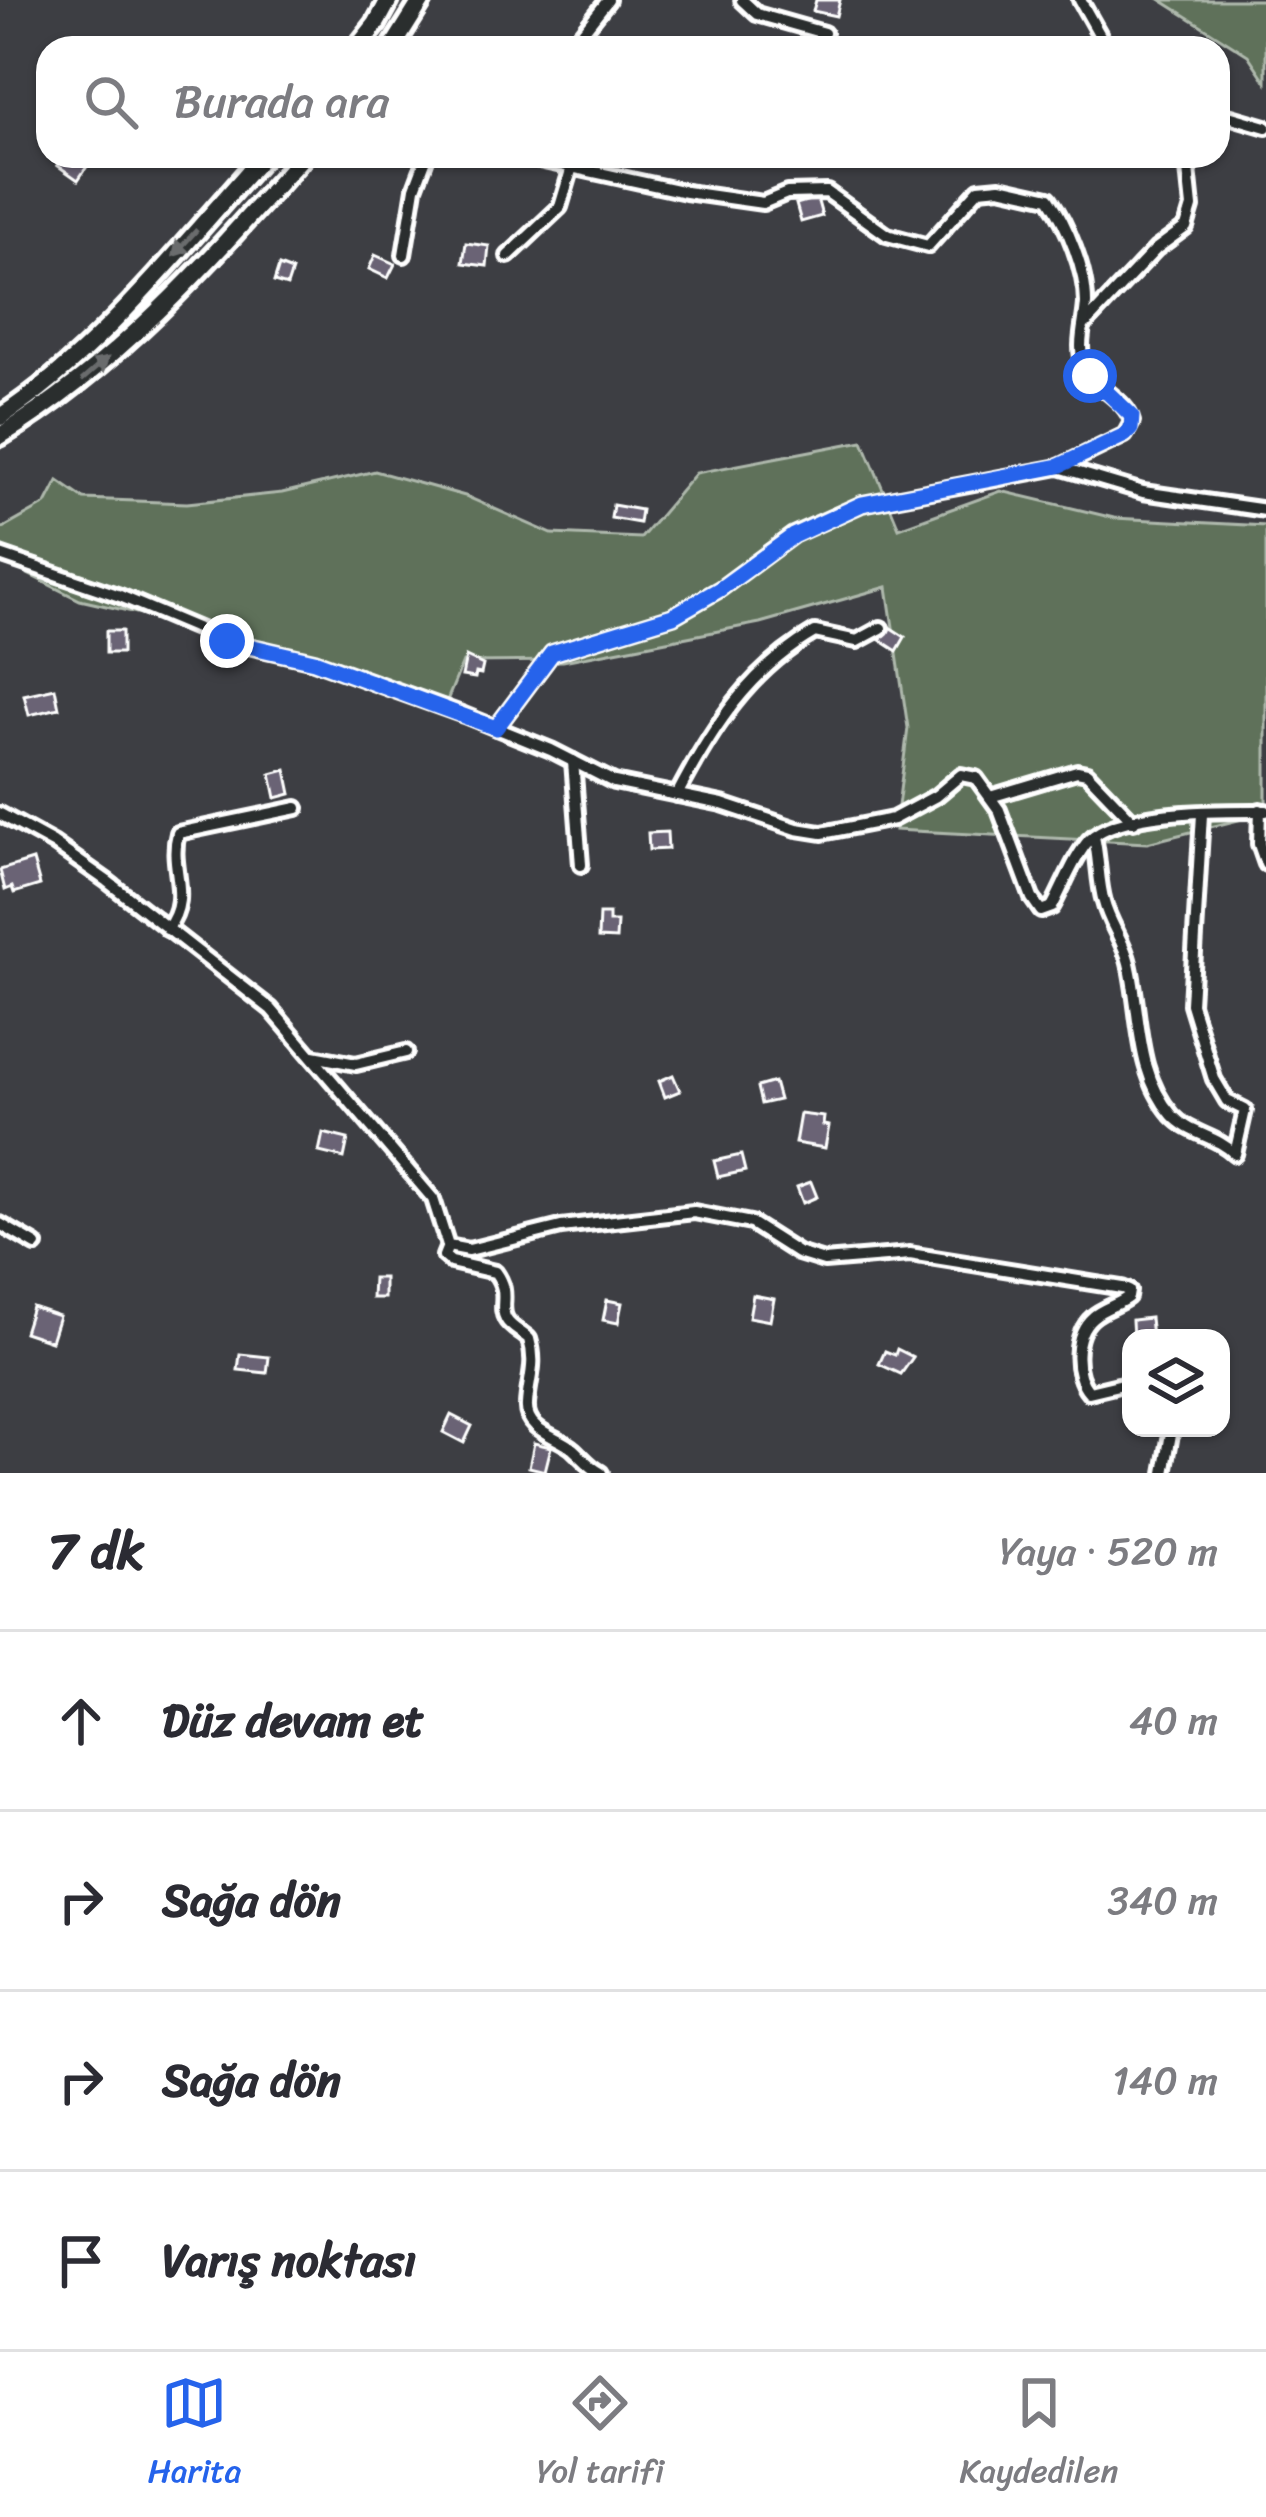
<!DOCTYPE html>
<html lang="tr">
<head>
<meta charset="utf-8">
<style>
	:root { --surface:#fff; --page:#f7f7f7; --text:#2b2b33; --muted:#7c7c81; --line:#e1e1e2; --accent:#2563eb }
	body { margin:0; font-family:Sriracha,sans-serif; background:var(--page); color:var(--text) }
	.controls { position:absolute; right:36px; bottom:36px; display:grid; overflow:hidden; border-radius:24px; box-shadow:0 3px 9px #0004 }
	.controls button { width:108px; height:108px; display:grid; place-items:center; padding:0; border:0; border-bottom:3px solid var(--line); background:var(--surface); color:var(--text); font:60px sans-serif }
	.stop { position:absolute; width:36px; height:36px; margin:-27px; border:9px solid #2563eb; border-radius:50%; background:#fff }
	.stop.end { background:#2563eb; border-color:#fff; box-shadow:0 3px 12px #0008 }
	.list { margin:0; padding:0; list-style:none }
	h2 { display:flex; justify-content:space-between; align-items:center; height:156px; margin:0; padding:0 48px; font-size:51px }
	h2 small { font-size:39px; font-weight:400; color:var(--muted) }
	.list li { display:grid; grid-template-columns:78px 1fr auto; gap:36px; align-items:center; box-sizing:border-box; height:180px; padding:0 48px; border-top:3px solid var(--line) }
	.list b { display:block; font-size:45px; white-space:nowrap }
	.list em { font-size:39px; font-style:normal; color:var(--muted) }
	.icon { flex:none; width:66px; height:66px; fill:none; stroke:currentColor; stroke-width:2; stroke-linecap:round; stroke-linejoin:round }
	.map { position:relative; flex:none; width:1266px; height:1473px; overflow:hidden }
	.search { position:absolute; background:var(--surface); box-shadow:0 3px 9px #0004; left:36px; right:36px; top:36px; height:132px; display:flex; align-items:center; gap:30px; box-sizing:border-box; padding:0 42px; border-radius:36px; color:var(--muted); font-size:45px }
	.sheet { height:876px; background:var(--surface) }
	nav { display:flex; justify-content:space-around; align-items:center; box-sizing:border-box; height:168px; border-top:3px solid var(--line); background:var(--surface); font-size:33px; color:var(--muted) }
	nav a { display:grid; justify-items:center; gap:6px }
	nav .on { color:var(--accent) }
	.map>svg:first-child { display:block }
	.green { fill:#5e715a; stroke:#aeb8ac; stroke-width:3 }
	.building { fill:#6a6475; stroke:#fff; stroke-width:3 }
	.lines { fill:none; stroke-linecap:round; stroke-linejoin:round }
	.minor-casing { stroke:#fff; stroke-width:20 }
	.primary-casing { stroke:#fff; stroke-width:26 }
	.minor { stroke:#2a2d2e; stroke-width:10 }
	.primary { stroke:#2a2d2e; stroke-width:16 }
	.oneway { fill:#6a6c6d }
	.route { stroke:#2563eb; stroke-width:15 }
</style>
</head>
<body>
<div class="map">
<svg width="1266" height="1473" viewBox="0 0 1266 1473">
	<rect width="100%" height="100%" fill="#3d3e43"/>
	<filter id="ink" filterUnits="userSpaceOnUse"><feTurbulence type="fractalNoise" baseFrequency=".00833" numOctaves="2"/><feDisplacementMap in="SourceGraphic" scale="24" xChannelSelector="R" yChannelSelector="G"/><feConvolveMatrix kernelMatrix="1 2 1 2 8 2 1 2 1" color-interpolation-filters="sRGB"/></filter>
	<g filter="url(#ink)">
		<!-- green -->
		<g class="green">
			<path d="M1161,0h105v82l-18,-27z"/>
			<path d="M863,441l36,87 102,-37 113,27 152,8v287l-119,30 -252,-13 13,-102 -21,-141 -127,36 -197,38 -100,1 -17,41 -147,-53 -219,-50 -80,-40v-30l46,-26 12,-23 26,18 103,4 95,-10 93,-22 90,25 87,38 89,4 55,-65z"/>
		</g>
		<!-- building -->
		<g class="building">
			<path d="M816,0h24l-4,16 -23,-5z"/>
			<path d="M63,156h12l13,9 -10,15 -21,-15z"/>
			<path d="M817,198l5,18 -21,6 -5,-18z"/>
			<path d="M466,243l23,3 -2,20 -24,-3z"/>
			<path d="M375,255l20,9 -7,14 -19,-9z"/>
			<path d="M279,266l13,5 -5,15 -13,-4z"/>
			<path d="M613,505l28,5 -2,13 -28,-5z"/>
			<path d="M888,626l17,11 -8,14 -17,-11z"/>
			<rect x="106" y="631" width="16" height="22"/>
			<path d="M466,657l17,8 -2,9 -5,-1 -1,5 -13,-2z"/>
			<path d="M55,688l4,20 -30,7 -5,-20z"/>
			<path d="M286,770l5,24 -15,4 -5,-24z"/>
			<path d="M667,832l1,17 -19,1 -1,-17z"/>
			<path d="M33,860l7,25 -26,8 -2,-6 -7,3 -5,-20z"/>
			<path d="M599,914h10v8h8l-1,17 -18,-1z"/>
			<path d="M673,1075l7,16 -15,6 -6,-16z"/>
			<path d="M774,1082l5,18 -18,4 -4,-17z"/>
			<path d="M800,1114l24,3 -1,8 6,1 -4,22 -30,-5z"/>
			<path d="M323,1133l25,6 -4,19 -25,-6z"/>
			<path d="M741,1155l4,16 -27,6 -4,-16z"/>
			<path d="M811,1182l6,15 -14,6 -6,-16z"/>
			<path d="M373,1278h11v20h-12z"/>
			<path d="M753,1295l21,4 -4,22 -21,-4z"/>
			<path d="M607,1300l15,3 -4,20 -15,-3z"/>
			<path d="M32,1307l27,9 -8,25 -27,-9z"/>
			<path d="M1150,1318l2,19 -19,1 -1,-18z"/>
			<path d="M897,1349l16,8 -12,17 -22,-10 6,-13 10,4z"/>
			<path d="M240,1354l29,3 -2,16 -29,-3z"/>
			<path d="M451,1415l21,11 -8,17 -21,-11z"/>
			<path d="M534,1443l17,4 -6,24 -16,-4z"/>
		</g>
		<g class="lines">
			<!-- minor casing -->
			<g class="minor-casing">
				<g id="minor">
					<path d="M742,0l15,14 67,19"/>
					<path d="M1080,0l27,48"/>
					<path d="M570,48l38,-48"/>
					<path d="M1218,113l48,14"/>
					<path d="M404,255l11,-67 12,-32"/>
					<path d="M508,256l52,-49 12,-40"/>
					<path d="M1086,323l70,-74 30,-22 6,-20 -4,-38 -7,-13"/>
					<path d="M1059,467l84,25 123,18"/>
					<path d="M0,555l120,41 107,45 87,20 150,54 87,35 63,32 108,22 75,25 25,4 71,-14 43,-23 25,-21 15,3 23,32 33,88 9,13 11,-4c11,-20 22,-50 37,-67 29,-31 135,-29 177,-29"/>
					<path d="M496,728l56,-75 121,-37 47,-27 73,-54 69,-31 197,-37 66,-32 7,-13c-6,-24 -36,-32 -47,-55 -9,-20 0,-43 1,-64 0,-33 -19,-78 -37,-105l-49,-11 -21,2 -51,57 -41,-11 -60,-43 -40,1 -24,10 -77,-11 -165,-36"/>
					<path d="M573,761l8,104"/>
					<path d="M677,795c35,-67 72,-125 138,-163l42,9 24,-13"/>
					<path d="M990,797l87,-26 10,2 47,49"/>
					<path d="M1260,810l-1,34 7,20"/>
					<path d="M0,814l53,29 54,38 164,128 162,190 15,47 21,4 92,-23 133,-15 57,11 47,30 26,8 86,-7 212,34 7,3 -1,6c-10,8 -25,11 -35,20 -20,17 -20,57 -4,75l42,-10"/>
					<path d="M1094,837c5,21 4,45 10,65 5,21 20,39 25,61 12,50 6,110 43,152 18,20 44,20 63,39l10,-44 -18,-9 -13,-22 -23,-75 11,-190"/>
					<path d="M167,929c26,-34 1,-60 11,-96l119,-25"/>
					<path d="M313,1056l43,8 50,-12"/>
					<path d="M0,1224l36,21"/>
					<path d="M448,1246l-4,10 7,6 44,10c16,22 3,33 11,47 4,8 17,14 23,20 8,26 -1,42 -2,66 -2,26 31,31 46,44 11,10 16,18 28,24"/>
					<path d="M1164,1473l8,-45"/>
				</g>
			</g>
			<!-- primary casing -->
			<g class="primary-casing">
				<g id="primary">
					<path d="M357,48l19,-24 13,-24"/>
					<path d="M392,48l30,-48"/>
					<path d="M0,417c98,-63 185,-175 263,-261"/>
					<path d="M0,436c119,-72 211,-177 303,-280"/>
				</g>
			</g>
			<!-- minor -->
			<use href="#minor" class="minor"/>
			<!-- primary -->
			<use href="#primary" class="primary"/>
		</g>
		<!-- one-way arrows -->
		<defs><path id="oneway-solid" d="M-6-.8H1V-3.2L6.5 0L1 3.2V.8H-6Z" transform="scale(3)"/></defs>
		<g class="oneway">
			<use href="#oneway-solid" transform="translate(185 243) rotate(132)"/>
			<use href="#oneway-solid" transform="translate(95 369) rotate(-41)"/>
		</g>
	</g>
	<g class="lines" filter="url(#ink)">
		<!-- route -->
		<path class="route" d="M227,641l87,20 182,67 56,-75 121,-37 47,-27 73,-53 69,-32 197,-38 66,-31 6,-6 1,-13 -42,-40"/>
	</g>
</svg>
<div class="controls">
<button><svg class="icon" aria-label="layers" viewBox="0 0 24 24"><path d="M12 4l9 5-9 5-9-5zM3 14l9 5 9-5"/></svg></button>
</div>
<div class="stop" style="left:1090px;top:376px"></div>
<div class="stop end" style="left:227px;top:641px"></div>
<div class="search"><svg class="icon" aria-label="search" viewBox="0 0 24 24"><circle cx="10" cy="10" r="6"/><path d="M15 15l6 6"/></svg>Burada ara</div>
</div>
<section class="sheet">
<h2>7 dk<small>Yaya · 520 m</small></h2>
<ul class="list">
<li><svg class="icon" aria-label="ahead" viewBox="0 0 24 24"><path d="M12 20V5M6 11l6-6 6 6"/></svg><div><b>Düz devam et</b></div><em>40 m</em></li>
<li><svg class="icon" aria-label="right" viewBox="0 0 24 24"><path d="M7 20v-9h11M14 6l5 5-5 5"/></svg><div><b>Sağa dön</b></div><em>340 m</em></li>
<li><svg class="icon" aria-label="right" viewBox="0 0 24 24"><path d="M7 20v-9h11M14 6l5 5-5 5"/></svg><div><b>Sağa dön</b></div><em>140 m</em></li>
<li><svg class="icon" aria-label="arrive" viewBox="0 0 24 24"><path d="M6 21V4h12l-3 4 3 4H6"/></svg><div><b>Varış noktası</b></div></li>
</ul>
</section>
<nav>
<a class="on"><svg class="icon" aria-label="map" viewBox="0 0 24 24"><path d="M3 6l6-2 6 2 6-2v14l-6 2-6-2-6 2zM9 4v14M15 6v14"/></svg>Harita</a>
<a><svg class="icon" aria-label="directions" viewBox="0 0 24 24"><path d="M12 3l9 9-9 9-9-9zM9 14v-3h6M13 9l2 2-2 2"/></svg>Yol tarifi</a>
<a><svg class="icon" aria-label="saved" viewBox="0 0 24 24"><path d="M7 4h10v16l-5-4-5 4z"/></svg>Kaydedilen</a>
</nav>
</body>
</html>
